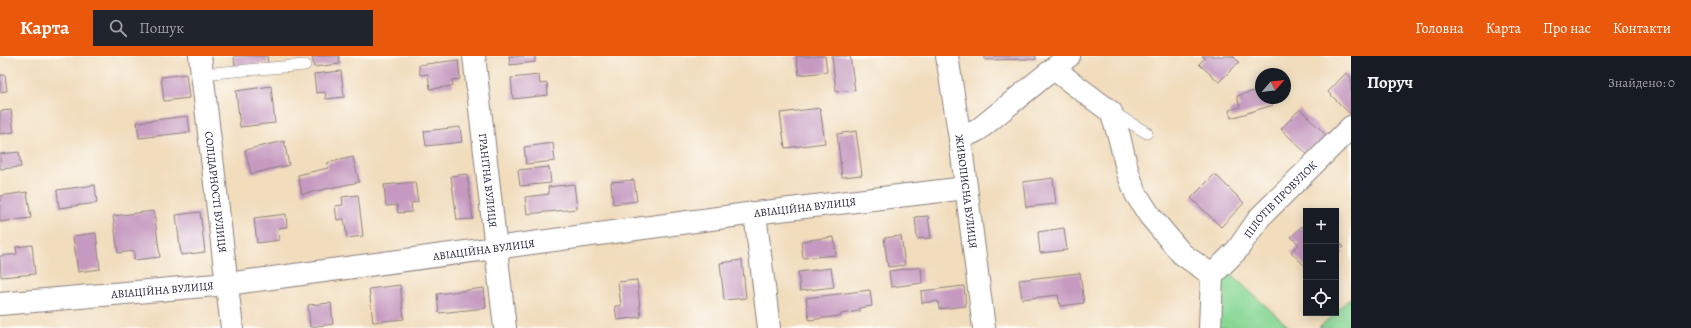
<!DOCTYPE html>
<html lang="uk">
<head>
<meta charset="utf-8">
<style>
	:root { --surface:#171b24; --page:#20242c; --text:#f1f3f6; --muted:#9ea1a6; --line:#363941; --accent:#ea580c }
	body { margin:0; font-family:Alegreya,serif; background:var(--page); color:var(--text) }
	.controls { position:absolute; right:12px; bottom:12px; display:grid; overflow:hidden; border-radius:0px; box-shadow:0 2px 10px #0003 }
	.controls button { width:36px; height:36px; display:grid; place-items:center; padding:0; border:0; border-bottom:1px solid var(--line); background:var(--surface); color:var(--text); font:20px sans-serif }
	.compass { position:absolute; left:1255px; top:12px; width:36px; height:36px; border-radius:50%; background:var(--surface); box-shadow:0 2px 10px #0003; rotate:62deg }
	.list { margin:0; padding:0; list-style:none }
	h2 { display:flex; justify-content:space-between; align-items:center; height:52px; margin:0; padding:0 16px; font-size:17px }
	h2 small { font-size:13px; font-weight:400; color:var(--muted) }
	.icon { flex:none; width:22px; height:22px; fill:none; stroke:currentColor; stroke-width:2; stroke-linecap:round; stroke-linejoin:round }
	.map { position:relative; flex:none; width:1351px; height:272px; overflow:hidden }
	header { display:flex; align-items:center; gap:24px; box-sizing:border-box; height:56px; padding:0 20px; background:var(--accent); color:#fff }
	header strong { font-size:19px }
	nav { display:flex; gap:22px; margin-inline-start:auto; font-size:14px }
	.search { width:280px; height:36px; background:var(--page); display:flex; align-items:center; gap:10px; box-sizing:border-box; padding:0 14px; border-radius:0px; color:var(--muted); font-size:15px }
	main { display:flex }
	aside { flex:1; background:var(--surface) }
	.map>svg:first-child { display:block }
	.green { fill:#88d795; stroke:#557c68 }
	.building { fill:#c599c0 }
	.lines { fill:none; stroke-linecap:round; stroke-linejoin:round }
	.service-casing { stroke:#8a7f7c; stroke-width:12 }
	.minor-casing { stroke:#8a7f7c; stroke-width:24 }
	.service { stroke:#fff; stroke-width:11 }
	.minor { stroke:#fff; stroke-width:22 }
	.labels { text-anchor:middle; dominant-baseline:central; stroke-width:3.5; stroke-linejoin:round; paint-order:stroke }
	.street-label { font-size:11px; fill:#22223b; stroke:#fdfcf7 }
</style>
</head>
<body>
<header>
<strong>Карта</strong>
<div class="search"><svg class="icon" aria-label="search" viewBox="0 0 24 24"><circle cx="10" cy="10" r="6"/><path d="M15 15l6 6"/></svg>Пошук</div>
<nav><a>Головна</a><a>Карта</a><a>Про нас</a><a>Контакти</a></nav>
</header>
<main>
<div class="map">
<svg width="1351" height="272" viewBox="0 0 1351 272">
	<rect width="100%" height="100%" fill="#fdfcf7"/>
	<filter id="ink" filterUnits="userSpaceOnUse"><feTurbulence type="fractalNoise" baseFrequency=".025" numOctaves="2"/><feDisplacementMap in="SourceGraphic" scale="8" xChannelSelector="R" yChannelSelector="G"/><feConvolveMatrix kernelMatrix="1 2 1 2 8 2 1 2 1" color-interpolation-filters="sRGB"/></filter>
	<filter id="wash" filterUnits="userSpaceOnUse"><feTurbulence type="fractalNoise" baseFrequency=".012" numOctaves="4" result="noise"/><feDisplacementMap in="SourceGraphic" scale="16" xChannelSelector="R" yChannelSelector="G"/><feGaussianBlur stdDeviation="0.9" result="paint"/><feColorMatrix in="noise" values="0 0 0 0 0 0 0 0 0 0 0 0 0 0 0 0 0 1.4 0 .05"/><feComposite in="paint" operator="in"/></filter>
	<g filter="url(#wash)">
		<rect width="100%" height="100%" fill="#f1dcbc"/>
		<!-- green -->
		<g class="green">
			<path d="M1225,213l65,59h-76l6,-47z"/>
			<path d="M1351,241v31h-32z"/>
		</g>
		<g id="blocks">
			<!-- building -->
			<g class="building">
				<path d="M234,0h33l1,7 -33,4z"/>
				<path d="M312,0h27l1,8 -26,3z"/>
				<path d="M509,0h26v6l-25,3z"/>
				<path d="M796,0h29l2,16 -28,3z"/>
				<path d="M832,0h18l5,34 -19,2z"/>
				<path d="M985,0h51v3l-51,1z"/>
				<path d="M1202,0h31l6,6 -20,20 -20,-18 6,-6z"/>
				<path d="M458,4l2,19 -8,1 1,6 -23,3 -2,-15 -8,1 -1,-10z"/>
				<path d="M341,15l3,26 -18,2 -1,-7 -9,1 -2,-19z"/>
				<path d="M1346,17l5,4v38l-23,-23z"/>
				<path d="M186,18l3,24 -25,3 -3,-24z"/>
				<path d="M0,19h5l2,16 -7,1z"/>
				<path d="M539,19l1,9 7,-1 1,12 -35,4 -2,-21z"/>
				<path d="M271,30l4,37 -35,4 -4,-36z"/>
				<path d="M1261,33v9h9l3,7 -42,13 -2,-8 11,-3 -3,-11z"/>
				<path d="M820,52l5,35 -40,5 -5,-35z"/>
				<path d="M1300,53l28,28 -19,19 -28,-27z"/>
				<path d="M11,54l3,22 -14,2v-23z"/>
				<path d="M188,60l2,16 -51,6 -2,-16z"/>
				<path d="M460,71l2,15 -36,4 -2,-15z"/>
				<path d="M856,75l6,44 -20,2 -5,-43z"/>
				<path d="M284,85l5,24 -38,9 -6,-24z"/>
				<path d="M553,87l2,18 -29,3 -2,-17z"/>
				<path d="M19,96l2,15 -21,2v-15z"/>
				<path d="M353,101l6,25 -57,12 -4,-19 30,-7 -1,-5z"/>
				<path d="M549,111l2,16 -31,3 -2,-16z"/>
				<path d="M467,118l6,45 -16,1 -6,-44z"/>
				<path d="M1215,118l29,29 -23,24 -30,-29z"/>
				<path d="M1053,122l3,26 -30,3 -3,-25z"/>
				<path d="M634,124l3,21 -24,3 -2,-22z"/>
				<path d="M415,126l3,20 -7,1 1,9 -14,1 -1,-8 -11,1 -2,-21z"/>
				<path d="M574,128l3,25 -50,5 -2,-17 24,-3 -1,-7z"/>
				<path d="M95,129l2,18 -38,5 -2,-18z"/>
				<path d="M27,136l4,26 -31,4v-26z"/>
				<path d="M358,139l5,41 -16,2 -3,-19 -7,1 -2,-14 8,-1 -1,-8z"/>
				<path d="M154,155l6,46 -26,3v-9l-16,2 -5,-37z"/>
				<path d="M200,156l5,40 -24,3 -5,-40z"/>
				<path d="M286,158l1,13 -9,1 1,12 -22,3 -3,-25z"/>
				<path d="M928,160l3,22 -14,1 -2,-22z"/>
				<path d="M1302,170l4,4v37l-15,-15 8,-8 -8,-7z"/>
				<path d="M1064,172l3,22 -27,3 -2,-21z"/>
				<path d="M96,177l4,36 -22,3 -5,-36z"/>
				<path d="M901,180l4,29 -17,2 -4,-29z"/>
				<path d="M834,181l2,18 -33,3 -2,-17z"/>
				<path d="M1336,184l8,7 -8,8z"/>
				<path d="M32,189l3,29 -34,3 -1,-21 17,-2 -1,-7z"/>
				<path d="M742,204l4,38 -22,2 -4,-37z"/>
				<path d="M921,211l1,16 -31,4 -2,-16z"/>
				<path d="M831,212l3,19 -34,4 -2,-19z"/>
				<path d="M1080,217l4,30 -24,3 -2,-11 -36,4 -3,-19z"/>
				<path d="M637,224l4,37 -24,3 -2,-14h6l-3,-24z"/>
				<path d="M400,229l4,34 -31,3 -4,-33z"/>
				<path d="M964,230l2,20 -27,3 -1,-8 -16,2 -1,-12z"/>
				<path d="M484,232l2,20 -47,5 -2,-19z"/>
				<path d="M870,234l2,16 -13,2 1,3 -19,3v2l-32,4 -3,-22z"/>
				<path d="M331,247l2,21 -23,3 -2,-22z"/>
			</g>
		</g>
	</g>
	<g filter="url(#ink)">
		<use href="#blocks" fill-opacity="0" stroke="#8a7f7c" stroke-width="1"/>
		<g class="lines">
			<!-- service casing -->
			<g class="service-casing">
				<g id="service">
					<path d="M202,18l103,-9"/>
					<path d="M1114,57l33,20"/>
				</g>
			</g>
			<!-- minor casing -->
			<g class="minor-casing">
				<g id="minor">
					<path id="s1" d="M200,0l32,272"/>
					<path id="s2" d="M474,0l31,272"/>
					<path id="s3" d="M947,0l13,83 24,189"/>
					<path d="M1055,14l56,42 8,24 9,37 8,21 14,22 32,38 30,21"/>
					<path d="M960,83l18,-9 91,-74"/>
					<path d="M755,157l14,115"/>
					<path id="s4" d="M1212,219l25,-25 23,-33 91,-90"/>
					<path id="s5" d="M0,248l227,-20 528,-71 211,-25"/>
					<path d="M1210,272l2,-53"/>
				</g>
			</g>
			<!-- service -->
			<use href="#service" class="service"/>
			<!-- minor -->
			<use href="#minor" class="minor"/>
		</g>
	</g>
	<g class="labels">
		<!-- street labels -->
		<g class="street-label">
			<text stroke="none"><textPath href="#s2" startOffset="125">ГРАНІТНА ВУЛИЦЯ</textPath></text>
			<text stroke="none"><textPath href="#s1" startOffset="137">СОЛІДАРНОСТІ ВУЛИЦЯ</textPath></text>
			<text stroke="none"><textPath href="#s3" startOffset="137">ЖИВОПИСНА ВУЛИЦЯ</textPath></text>
			<text stroke="none"><textPath href="#s4" startOffset="102">ПІЛОТІВ ПРОВУЛОК</textPath></text>
			<text stroke="none"><textPath href="#s5" startOffset="811">АВІАЦІЙНА ВУЛИЦЯ</textPath></text>
			<text stroke="none"><textPath href="#s5" startOffset="487">АВІАЦІЙНА ВУЛИЦЯ</textPath></text>
			<text stroke="none"><textPath href="#s5" startOffset="163">АВІАЦІЙНА ВУЛИЦЯ</textPath></text>
		</g>
	</g>
</svg>
<div class="controls">
<button>+</button>
<button>−</button>
<button><svg class="icon" aria-label="locate" viewBox="0 0 24 24"><circle cx="12" cy="12" r="6"/><path d="M12 2v4M12 18v4M2 12h4M18 12h4"/></svg></button>
</div>
<svg class="compass" viewBox="-18 -18 36 36"><path d="M0-13l5 13h-10z" fill="#e53935"/><path d="M0 13l5-13h-10z" fill="#9ea1a6"/></svg>
</div>
<aside>
<h2>Поруч<small>Знайдено: 0</small></h2>
<ul class="list">
</ul>
</aside>
</main>
</body>
</html>
